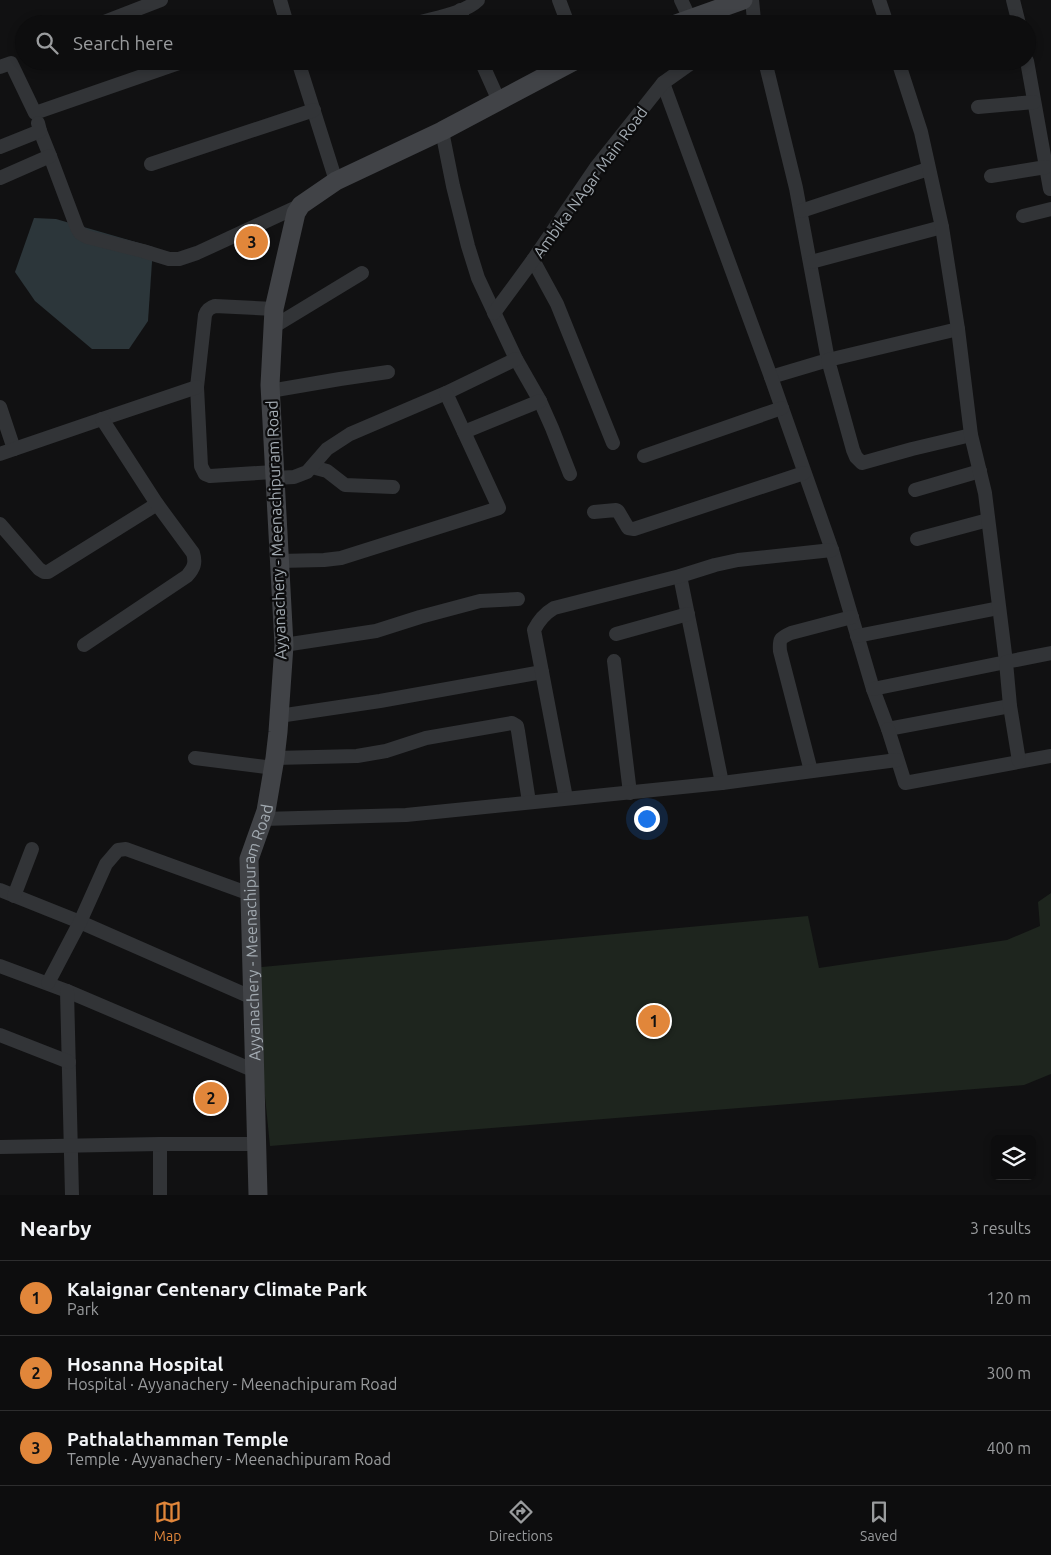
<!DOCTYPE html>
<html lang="en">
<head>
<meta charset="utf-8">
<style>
	:root { --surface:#0d0d0e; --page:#1b1b1c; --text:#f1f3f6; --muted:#9a9c9e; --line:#2d2d2e; --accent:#e1863a }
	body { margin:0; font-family:Ubuntu,sans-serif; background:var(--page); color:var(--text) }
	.controls { position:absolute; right:15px; bottom:15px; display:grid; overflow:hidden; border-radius:8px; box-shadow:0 2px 8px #0003 }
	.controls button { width:45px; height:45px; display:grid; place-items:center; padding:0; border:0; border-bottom:1px solid var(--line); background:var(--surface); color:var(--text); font:25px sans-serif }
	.you { position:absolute; left:646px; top:818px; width:18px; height:18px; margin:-12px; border:4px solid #fff; border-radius:50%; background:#1a73e8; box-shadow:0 0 0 8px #1a73e833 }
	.badge { display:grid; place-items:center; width:32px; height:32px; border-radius:50%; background:var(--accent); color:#111; font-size:16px; font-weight:700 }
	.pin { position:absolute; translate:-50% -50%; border:2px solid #fff; box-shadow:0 1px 5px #0006 }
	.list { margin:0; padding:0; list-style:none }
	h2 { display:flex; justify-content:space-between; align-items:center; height:65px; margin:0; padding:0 20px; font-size:21px }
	h2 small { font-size:16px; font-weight:400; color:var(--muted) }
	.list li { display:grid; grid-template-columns:32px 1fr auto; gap:15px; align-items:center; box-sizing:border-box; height:75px; padding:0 20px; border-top:1px solid var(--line) }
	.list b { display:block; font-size:19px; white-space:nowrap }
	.list p { margin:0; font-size:16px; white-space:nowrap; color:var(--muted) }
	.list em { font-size:16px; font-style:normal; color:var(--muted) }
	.icon { flex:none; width:28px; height:28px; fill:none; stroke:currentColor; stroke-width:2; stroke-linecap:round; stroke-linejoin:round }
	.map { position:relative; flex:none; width:1051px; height:1195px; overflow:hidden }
	.search { position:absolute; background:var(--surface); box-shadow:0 2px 8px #0003; left:15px; right:15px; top:15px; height:55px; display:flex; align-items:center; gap:12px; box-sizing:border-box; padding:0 18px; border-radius:28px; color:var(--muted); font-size:19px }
	.sheet { height:290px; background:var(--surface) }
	nav { display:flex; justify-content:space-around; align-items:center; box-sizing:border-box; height:70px; border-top:1px solid var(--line); background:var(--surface); font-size:14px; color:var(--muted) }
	nav a { display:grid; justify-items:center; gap:2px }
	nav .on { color:var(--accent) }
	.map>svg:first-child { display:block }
	.green { fill:#1e251e }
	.water { fill:#2c363a }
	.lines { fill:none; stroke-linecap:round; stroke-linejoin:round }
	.street { stroke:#323437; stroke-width:14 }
	.secondary { stroke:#414347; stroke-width:19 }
	.labels { text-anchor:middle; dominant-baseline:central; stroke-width:4.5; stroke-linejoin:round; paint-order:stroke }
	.street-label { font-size:16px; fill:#a3abb2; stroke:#0c0c0d }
</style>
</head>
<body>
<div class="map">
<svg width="1051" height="1195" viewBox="0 0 1051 1195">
	<rect width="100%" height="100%" fill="#111112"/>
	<!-- green -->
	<path class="green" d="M1051,893v181l-27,11 -754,61 -18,-178 556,-52 11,52 188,-28 33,-14 -2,-24z"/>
	<!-- water -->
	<path class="water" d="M34,218l22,1 97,28 -5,74 -19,28h-37l-57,-48 -20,-29z"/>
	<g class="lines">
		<!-- street -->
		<g class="street">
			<path d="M280,0l7,24"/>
			<path d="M559,0l9,24"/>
			<path d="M681,0l9,19"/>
			<path d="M879,0l8,24"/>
			<path d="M1013,0l6,24"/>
			<path d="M460,10l5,14"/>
			<path d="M99,24l62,-24"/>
			<path d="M413,24c19,-6 51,-10 65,-24"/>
			<path d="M749,24l5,-4 -2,-20"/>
			<path d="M298,61l38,120"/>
			<path d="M481,61l18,40"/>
			<path d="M765,61l31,127 32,172 -57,17"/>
			<path d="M1027,61l23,128"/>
			<path d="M0,67l11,-4 24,50 150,-52"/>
			<path d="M663,83l108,294 61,173 41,139 15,40 122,-23"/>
			<path d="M978,107l56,-5"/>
			<path d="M40,131l10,25 27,72 3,5 7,4 56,14 26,8h10l18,-6 104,-48"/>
			<path d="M442,131l11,55 15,60 10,32 38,81 24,42 12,27 18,46"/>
			<path d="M0,147l40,-16 -2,-8"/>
			<path d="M151,164l163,-54"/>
			<path d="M991,176l55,-9"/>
			<path d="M0,178l50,-22"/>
			<path d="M801,211l127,-42"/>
			<path d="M1023,216l28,-7"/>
			<path d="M533,260l24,44 56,139"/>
			<path d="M811,262l131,-35"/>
			<path d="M274,309l-59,-3c-6,2 -8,4 -10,9l-8,72 4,79 4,8 5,2 64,-4"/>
			<path d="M494,313l39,-53 64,-94 66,-83 31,-22"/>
			<path d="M273,327l89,-54"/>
			<path d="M958,329l-130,31 25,90 3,7 6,6 50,-14 59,-14"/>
			<path d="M270,391l70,-12 48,-7"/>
			<path d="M0,407l14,42"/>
			<path d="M464,432l76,-31"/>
			<path d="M0,454l102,-35 95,-32"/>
			<path d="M644,456l138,-48"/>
			<path d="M312,467l15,4 18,14 48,2"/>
			<path d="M275,478l19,-1 13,-5 20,-23 23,-15 96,-41 70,-34"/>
			<path d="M915,490l65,-19"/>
			<path d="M594,512l22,-2 2,1 10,17 6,1 170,-56"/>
			<path d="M0,524l39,45 5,3h4l109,-68"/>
			<path d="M917,539l71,-19"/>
			<path d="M279,561l45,-1 17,-2 158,-50 -53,-115"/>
			<path d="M680,576l42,207"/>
			<path d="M616,634l72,-20"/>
			<path d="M857,636l142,-28"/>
			<path d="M84,645l103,-69c7,-8 9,-13 6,-23l-36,-49 -55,-85"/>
			<path d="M284,645l92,-14 44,-14 60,-16 38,-2"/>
			<path d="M614,661l16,132"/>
			<path d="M873,689l133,-27 -21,-169 -14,-58 -13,-106 -16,-102 -21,-95 -23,-71"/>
			<path d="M279,716l101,-15 162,-29"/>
			<path d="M888,729l17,54 146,-27"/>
			<path d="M195,758l79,10"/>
			<path d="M275,758l82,-2 29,-5 40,-13 86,-15 5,3 1,5 11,71"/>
			<path d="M1019,761l-9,-55 -4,-44 45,-9"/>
			<path d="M811,771l-31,-120c-1,-12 0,-13 11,-18l61,-16"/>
			<path d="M566,798l-32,-168c5,-10 10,-16 20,-22l126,-32 35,-11 23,-5 94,-10"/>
			<path d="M263,819l143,-4 316,-32 175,-23"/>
			<path d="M0,890l80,32 173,76"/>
			<path d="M14,896l18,-47"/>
			<path d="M0,966l67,25 188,80"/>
			<path d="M48,983l32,-61 26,-58 12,-14 8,-1 124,45"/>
			<path d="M67,991l5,204"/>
			<path d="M0,1035l69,27"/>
			<path d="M160,1144v51"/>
			<path d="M0,1147l160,-3h96"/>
		</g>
		<!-- secondary -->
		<g class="secondary">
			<path d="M676,24l67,-24"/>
			<path id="s1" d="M258,1195l-9,-336 17,-48 9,-53 3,-26 6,-87 -14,-260 4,-76 22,-96 5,-8 35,-24 106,-50 132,-70"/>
		</g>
	</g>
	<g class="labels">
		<!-- street labels -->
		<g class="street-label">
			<text transform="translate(590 182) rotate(-54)">Ambika NAgar Main Road</text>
			<text transform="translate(276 530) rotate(-92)">Ayyanachery - Meenachipuram Road</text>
			<text stroke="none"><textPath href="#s1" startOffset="264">Ayyanachery - Meenachipuram Road</textPath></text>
		</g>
	</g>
</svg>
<div class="controls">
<button><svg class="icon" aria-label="layers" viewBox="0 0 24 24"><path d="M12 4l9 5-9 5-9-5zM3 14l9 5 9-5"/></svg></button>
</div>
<div class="you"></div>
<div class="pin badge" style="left:654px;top:1021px">1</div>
<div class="pin badge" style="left:211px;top:1098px">2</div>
<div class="pin badge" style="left:252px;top:242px">3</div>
<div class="search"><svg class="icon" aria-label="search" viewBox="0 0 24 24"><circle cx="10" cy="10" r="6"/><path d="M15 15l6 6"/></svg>Search here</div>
</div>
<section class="sheet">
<h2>Nearby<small>3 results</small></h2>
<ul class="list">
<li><span class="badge">1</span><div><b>Kalaignar Centenary Climate Park</b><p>Park</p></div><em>120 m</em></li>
<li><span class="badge">2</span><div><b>Hosanna Hospital</b><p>Hospital · Ayyanachery - Meenachipuram Road</p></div><em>300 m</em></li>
<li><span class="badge">3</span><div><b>Pathalathamman Temple</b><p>Temple · Ayyanachery - Meenachipuram Road</p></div><em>400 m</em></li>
</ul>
</section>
<nav>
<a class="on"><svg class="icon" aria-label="map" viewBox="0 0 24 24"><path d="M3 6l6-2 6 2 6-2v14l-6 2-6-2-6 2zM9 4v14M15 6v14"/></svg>Map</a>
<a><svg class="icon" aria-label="directions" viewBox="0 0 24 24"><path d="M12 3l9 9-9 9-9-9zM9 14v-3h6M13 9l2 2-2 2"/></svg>Directions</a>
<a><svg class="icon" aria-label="saved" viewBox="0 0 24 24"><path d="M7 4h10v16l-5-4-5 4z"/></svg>Saved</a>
</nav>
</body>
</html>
